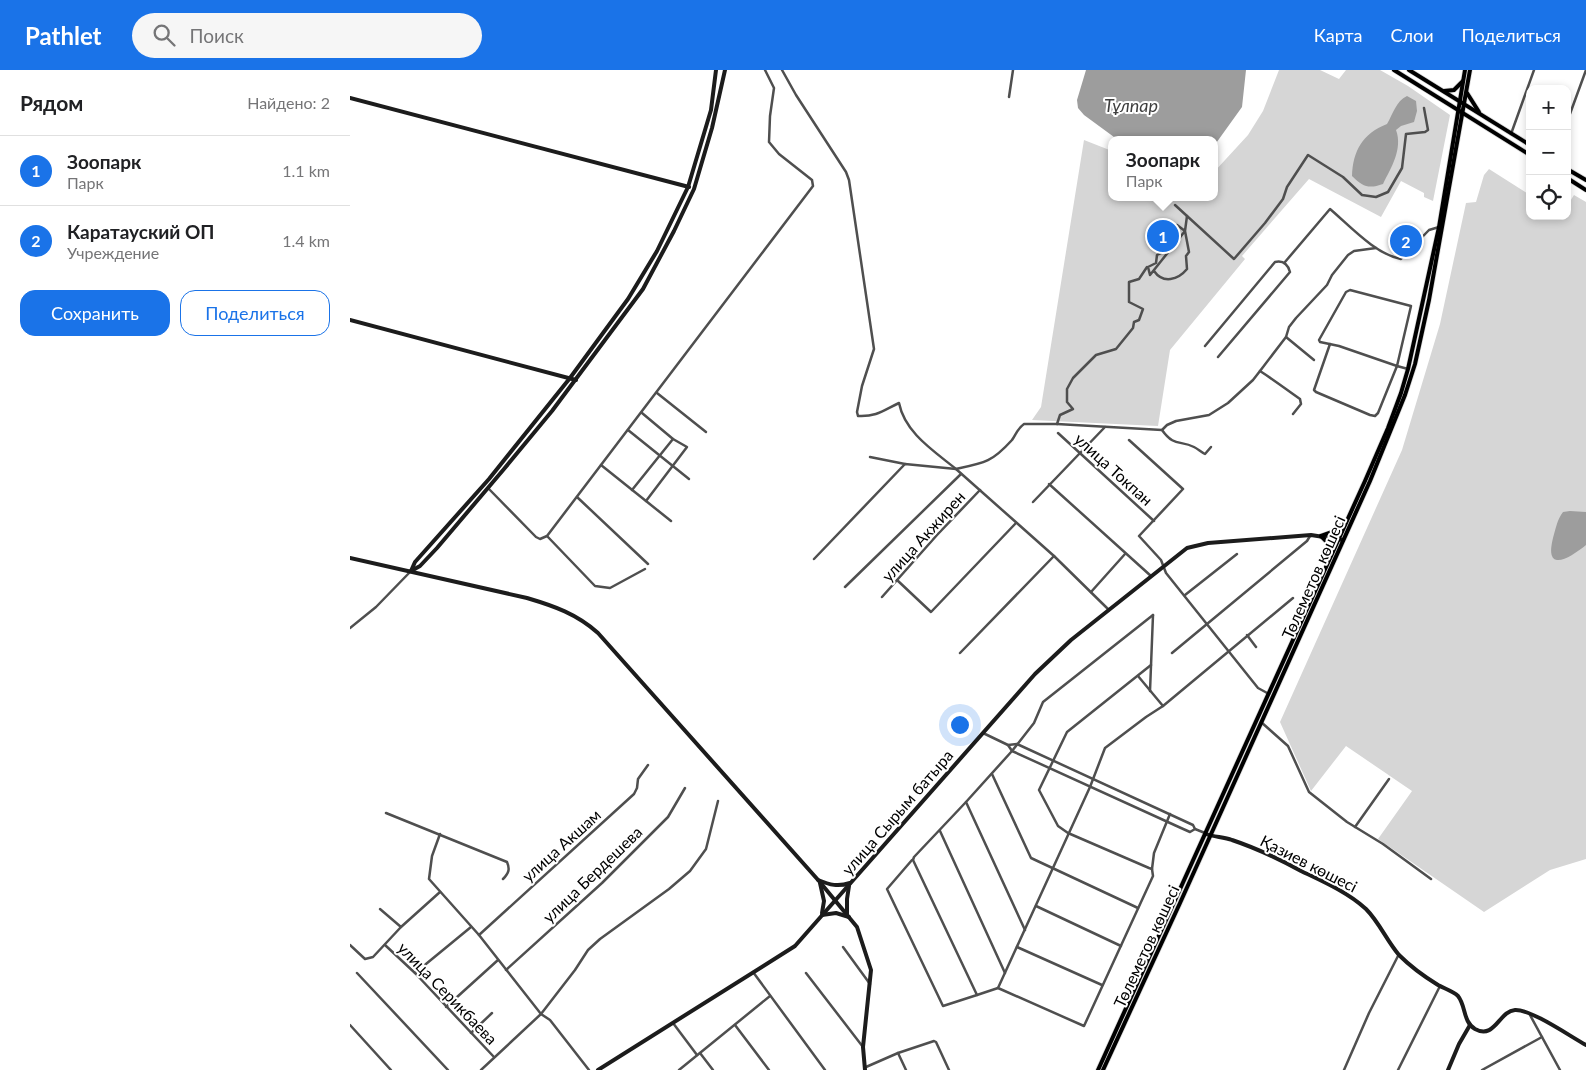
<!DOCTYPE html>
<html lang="ru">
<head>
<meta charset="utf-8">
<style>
	:root { --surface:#fff; --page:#f6f6f6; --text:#202124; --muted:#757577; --line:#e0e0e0; --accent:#1a73e8 }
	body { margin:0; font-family:Lato,sans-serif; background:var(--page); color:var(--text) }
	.controls { position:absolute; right:15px; top:15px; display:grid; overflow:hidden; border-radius:10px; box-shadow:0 2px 8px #0003 }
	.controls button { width:45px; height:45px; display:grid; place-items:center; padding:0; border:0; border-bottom:1px solid var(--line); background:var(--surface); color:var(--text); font:25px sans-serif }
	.you { position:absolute; left:609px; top:654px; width:18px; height:18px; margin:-12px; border:4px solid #fff; border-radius:50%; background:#1a73e8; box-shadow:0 0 0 8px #1a73e833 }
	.badge { display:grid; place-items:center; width:32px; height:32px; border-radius:50%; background:var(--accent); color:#fff; font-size:16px; font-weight:700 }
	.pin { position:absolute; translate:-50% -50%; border:2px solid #fff; box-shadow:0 1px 5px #0006 }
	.popup { position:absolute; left:758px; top:66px; width:110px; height:65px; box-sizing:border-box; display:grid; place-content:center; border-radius:10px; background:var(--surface); filter:drop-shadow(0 1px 4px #0005); font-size:16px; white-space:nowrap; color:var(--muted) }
	.popup b { font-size:19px; color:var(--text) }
	.popup::after { content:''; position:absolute; left:50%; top:100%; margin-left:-10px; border:10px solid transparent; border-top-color:var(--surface) }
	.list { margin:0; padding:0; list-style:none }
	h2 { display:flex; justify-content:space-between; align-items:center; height:65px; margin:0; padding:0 20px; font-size:21px }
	h2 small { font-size:16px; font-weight:400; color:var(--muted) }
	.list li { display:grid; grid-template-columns:32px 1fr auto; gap:15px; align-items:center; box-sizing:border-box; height:70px; padding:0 20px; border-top:1px solid var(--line) }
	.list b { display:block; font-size:19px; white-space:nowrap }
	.list p { margin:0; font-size:16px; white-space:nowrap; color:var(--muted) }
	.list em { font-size:16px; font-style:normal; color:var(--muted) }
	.actions { display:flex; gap:10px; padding:15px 20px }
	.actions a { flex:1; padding:11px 0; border:1px solid var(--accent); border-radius:15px; text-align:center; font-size:18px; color:var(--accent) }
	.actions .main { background:var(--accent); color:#fff }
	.icon { flex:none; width:28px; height:28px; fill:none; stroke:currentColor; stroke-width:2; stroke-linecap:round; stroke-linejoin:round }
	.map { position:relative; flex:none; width:1236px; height:1000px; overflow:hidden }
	header { display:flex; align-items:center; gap:30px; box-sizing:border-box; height:70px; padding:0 25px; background:var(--accent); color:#fff }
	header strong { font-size:24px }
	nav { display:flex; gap:28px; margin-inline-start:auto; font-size:18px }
	.search { width:350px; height:45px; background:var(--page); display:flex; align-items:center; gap:12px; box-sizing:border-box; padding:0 18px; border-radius:28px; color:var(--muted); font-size:19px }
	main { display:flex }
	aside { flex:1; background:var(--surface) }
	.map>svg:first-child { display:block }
	.green { fill:#d6d6d6 }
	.water { fill:#9d9d9d }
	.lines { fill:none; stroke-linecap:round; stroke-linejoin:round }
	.primary-casing { stroke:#dbdbdb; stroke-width:5.5 }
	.street { stroke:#4f4f4f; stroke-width:2.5 }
	.secondary { stroke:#1c1c1c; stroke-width:4 }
	.primary { stroke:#000; stroke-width:4 }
	.labels { text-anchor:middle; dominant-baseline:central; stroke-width:4; stroke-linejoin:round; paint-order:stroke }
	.street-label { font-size:16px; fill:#000; stroke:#fff }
	.water-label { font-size:18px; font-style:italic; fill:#3e3e3e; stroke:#fff }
</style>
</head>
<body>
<header>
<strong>Pathlet</strong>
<div class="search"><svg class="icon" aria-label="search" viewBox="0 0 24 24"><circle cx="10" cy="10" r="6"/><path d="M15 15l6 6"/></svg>Поиск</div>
<nav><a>Карта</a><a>Слои</a><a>Поделиться</a></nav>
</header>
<main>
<aside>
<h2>Рядом<small>Найдено: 2</small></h2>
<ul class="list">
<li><span class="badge">1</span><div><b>Зоопарк</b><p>Парк</p></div><em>1.1 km</em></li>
<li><span class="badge">2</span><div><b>Каратауский ОП</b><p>Учреждение</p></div><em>1.4 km</em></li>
</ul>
<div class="actions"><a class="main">Сохранить</a><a>Поделиться</a></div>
</aside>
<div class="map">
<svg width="1236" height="1000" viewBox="0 0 1236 1000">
	<rect width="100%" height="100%" fill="#fff"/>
	<!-- green -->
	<g class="green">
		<path d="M929,0h41l19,9 7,-9h34l28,16 42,29 -17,86 -9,-4v-4l-23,-12 -20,36 -72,-38 -67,77 3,3 -75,91 -12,76 -126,-6 9,-13 43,-267 28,11v46h102v-25l34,-37 15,-24z"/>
		<path d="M1139,99l41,26v21h37v-10l7,-11 12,7v657l-36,11 -66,42 -106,-73 34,-48 -66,-45 -35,45 -31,-69 122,-272 38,-126 26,-121 10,-1 8,-27z"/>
	</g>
	<!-- water -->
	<g class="water">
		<path d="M736,0h160l-4,37 -28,39v-6h-94l-6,-3 -30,-22 -6,-7 -1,-8z"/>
		<path d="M1057,26l9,5 1,10 -3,11 -13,4 -5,4c7,19 -5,38 -13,54 -14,5 -20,3 -31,-8 1,-25 10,-42 35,-52 6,-10 9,-23 20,-28z"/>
		<path d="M1220,441l16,1v33c-16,13 -42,29 -33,-7 3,-10 4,-18 10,-26z"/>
	</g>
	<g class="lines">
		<!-- primary casing -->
		<g class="primary-casing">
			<g id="primary">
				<path d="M1044,0l136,85"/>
				<path d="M1059,0l121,75"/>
				<path d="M1094,21l10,-1 9,-9"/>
				<path d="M1117,23l12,19"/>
				<path d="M1217,99l19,11"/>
				<path d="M1217,108l19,12"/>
				<path d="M971,466l14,-5 10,-9"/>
				<path d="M971,466l8,8 2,9"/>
				<path d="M748,1000l267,-589 23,-53 13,-35 7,-24 31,-142 26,-157"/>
				<path d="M753,1000l77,-167 190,-422 35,-86 10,-31 14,-64 41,-230"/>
			</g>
		</g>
		<!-- street -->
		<g class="street">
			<path d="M432,0l14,25 50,77 3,8 25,169 -12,37 -5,26 1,4c19,1 26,-6 41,-13 6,30 35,48 57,66 29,-6 36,-7 56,-29 4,-6 6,-12 12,-16h33l105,6 5,-5 9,-4 33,-6 19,-12 25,-23 7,-9 26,-34 3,-10 7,-9 31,-33 5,-10 16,-20 6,-4 22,-3"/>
			<path d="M659,27l4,-27"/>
			<path d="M1217,52l19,-52"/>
			<path d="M1161,64l23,-64"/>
			<path d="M825,135l59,54 31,-36 18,-24 4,-12 21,-32 35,22 19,18 14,2 12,-5 14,-24 4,-34 19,-2 3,-2 -4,-22"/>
			<path d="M935,192l45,-53c20,17 45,45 71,50l28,-29 10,-3"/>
			<path d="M804,201c9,13 24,9 33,-2l-1,-13 3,-4 -4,-21 -8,-6c-15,4 -15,11 -8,24l-12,6 -1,8 -8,4 2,8 35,-44 2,-15"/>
			<path d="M1000,220l61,16 -14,60 -58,-20 -19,-4 -1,-2 27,-48z"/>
			<path d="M936,267l28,23"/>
			<path d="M980,274l-16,46 2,2 54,23 5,1 3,-3 19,-47 11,3"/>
			<path d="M855,276l70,-84c9,-2 13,3 15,10l-72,85"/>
			<path d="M910,301c14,9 27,19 40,28l1,5 -8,10"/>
			<path d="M307,323l49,39"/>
			<path d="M292,343l31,26 14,8 -41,54"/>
			<path d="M707,354l3,-9 13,-6 -6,-7v-13l6,-11 23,-23 20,-6 17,-21 1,-6 5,-2 4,-11 -14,-7v-20l10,-3 8,-12"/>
			<path d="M278,360l61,49"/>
			<path d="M812,360c12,17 18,10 32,17 4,2 7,5 11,7l6,-7"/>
			<path d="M708,363l96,88"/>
			<path d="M779,370l54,49 -44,47 22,24 5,13 92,115 11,6"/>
			<path d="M520,387l35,7"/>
			<path d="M251,395l70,56"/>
			<path d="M699,414l102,92"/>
			<path d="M138,418l48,49 4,2 7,-3 266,-350 -1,-6 -33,-26 -10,-12 1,-26 4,-28 -9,-18"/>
			<path d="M282,420l41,-51"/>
			<path d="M227,427l71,67"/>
			<path d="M683,432l72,-75"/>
			<path d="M197,466l48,50 15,2 35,-19"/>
			<path d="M464,489l91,-95 51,5 98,87 55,54"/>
			<path d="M547,510l34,32 85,-89"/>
			<path d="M495,517l116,-113"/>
			<path d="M741,522l34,-38"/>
			<path d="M835,525l52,-41"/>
			<path d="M532,527l55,-62 43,-45"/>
			<path d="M0,558l26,-21 35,-36"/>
			<path d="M897,565l9,12"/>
			<path d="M610,583l94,-97"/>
			<path d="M822,583l135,-112 3,-5"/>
			<path d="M801,595l-84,67 -28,58 19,36 10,7 81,35 3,1 2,-16 16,-39"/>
			<path d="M788,606l25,30"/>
			<path d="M800,621l3,-76"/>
			<path d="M911,652l27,24 21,46 38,30 36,22 48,35"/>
			<path d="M633,663l25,12 9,-1 176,81 2,4 10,4"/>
			<path d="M658,675l4,6 169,77 9,4 5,-3"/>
			<path d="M642,704l39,84 107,50"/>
			<path d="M616,732l-52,55 -1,3 64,135 21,-7"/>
			<path d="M36,743l121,49c3,7 2,11 -4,17"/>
			<path d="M1005,757l34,-48"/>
			<path d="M590,761l65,142"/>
			<path d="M90,764l-8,22 -3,23 50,56 62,79 9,6 39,50"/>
			<path d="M562,790l-25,29 56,117 34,-11"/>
			<path d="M802,799l1,7 -69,150 -86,-38 92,-201 15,-39 41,-31 17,-11 130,-108"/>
			<path d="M686,836l85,40"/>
			<path d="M30,839l21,18"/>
			<path d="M675,860l-59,-128 46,-51 22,-28 9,-21 110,-87"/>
			<path d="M129,865l155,-141 3,-6 1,-9 10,-14"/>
			<path d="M0,875l15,14 8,-2 28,-30 39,-35"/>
			<path d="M35,875l30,28 79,84"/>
			<path d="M493,877l27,37"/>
			<path d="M667,877l85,38"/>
			<path d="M156,900l96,-87 66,-66 17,-29"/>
			<path d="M403,902l72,98"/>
			<path d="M7,903l91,97"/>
			<path d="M65,903l56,-46"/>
			<path d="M456,903l57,74"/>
			<path d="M96,937l52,-47"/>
			<path d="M1180,945l30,55"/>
			<path d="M323,953l24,32"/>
			<path d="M0,955l41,45"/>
			<path d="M385,955l34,45"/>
			<path d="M121,963l21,-20"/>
			<path d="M350,983l13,17"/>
			<path d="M548,983l8,17"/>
			<path d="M516,997l32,-14 36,-12 2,1 13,28"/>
			<path d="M131,1000l60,-56 34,-44 13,-20 12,-11 69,-50 21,-18 16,-22 12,-48"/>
			<path d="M329,1000l91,-74"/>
			<path d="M994,1000l25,-57 30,-59"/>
			<path d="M1048,1000l42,-84"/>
			<path d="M1132,1000l60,-33"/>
		</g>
		<!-- secondary -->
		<g class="secondary">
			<path d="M0,28l339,89"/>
			<path d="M0,250l226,60"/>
			<path d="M0,488l177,40c27,8 50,16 71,35l221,248 38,46 14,43 -8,77 2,23"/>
			<path d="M61,501l9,-5 17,-18 67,-79 48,-58 91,-122 31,-58 20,-42 18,-61 13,-58"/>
			<path d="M61,501l4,-9 74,-83 81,-101 58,-79 29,-48 31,-64 23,-77 5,-40"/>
			<path d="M856,764c8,3 18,3 26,6 24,8 47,19 69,31 23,11 46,21 65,38 13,13 21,32 33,46 12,12 26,22 39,30 7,4 15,6 20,11 8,10 5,26 17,33 20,11 24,-18 40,-19 16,-1 56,27 71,35"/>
			<path d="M468,810c12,5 20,7 32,3"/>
			<path d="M470,813l4,18 -2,12"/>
			<path d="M497,844v-15l2,-13"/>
			<path d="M472,845l14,-2 13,4"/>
			<path d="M248,1000l197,-124 240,-272 36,-34 116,-92 21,-5 103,-8 32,5"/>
			<path d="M1098,1000l11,-26 11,-19"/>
		</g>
		<!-- primary -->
		<use href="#primary" class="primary"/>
	</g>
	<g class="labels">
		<!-- street labels -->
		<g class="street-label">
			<text transform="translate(764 399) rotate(42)">улица Токпан</text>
			<text transform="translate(573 466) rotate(-48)">улица Акжирен</text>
			<text transform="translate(963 507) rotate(-66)">Төлеметов көшесі</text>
			<text transform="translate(547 742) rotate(-49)">улица Сырым батыра</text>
			<text transform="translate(211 775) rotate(-42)">улица Акшам</text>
			<text transform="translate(959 793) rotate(27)">Қазиев көшесі</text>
			<text transform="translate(242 804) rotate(-44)">улица Бердешева</text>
			<text transform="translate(796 876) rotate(-65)">Төлеметов көшесі</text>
			<text transform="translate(98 923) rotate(46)">улица Серикбаева</text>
		</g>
		<!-- water labels -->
		<g class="water-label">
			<text x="781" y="35">Тұлпар</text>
		</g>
	</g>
</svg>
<div class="controls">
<button>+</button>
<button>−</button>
<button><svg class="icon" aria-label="locate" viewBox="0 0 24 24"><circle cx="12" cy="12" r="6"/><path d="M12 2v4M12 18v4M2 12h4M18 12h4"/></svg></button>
</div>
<div class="you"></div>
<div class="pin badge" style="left:813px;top:166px">1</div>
<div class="popup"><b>Зоопарк</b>Парк</div>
<div class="pin badge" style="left:1056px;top:171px">2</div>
</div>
</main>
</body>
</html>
